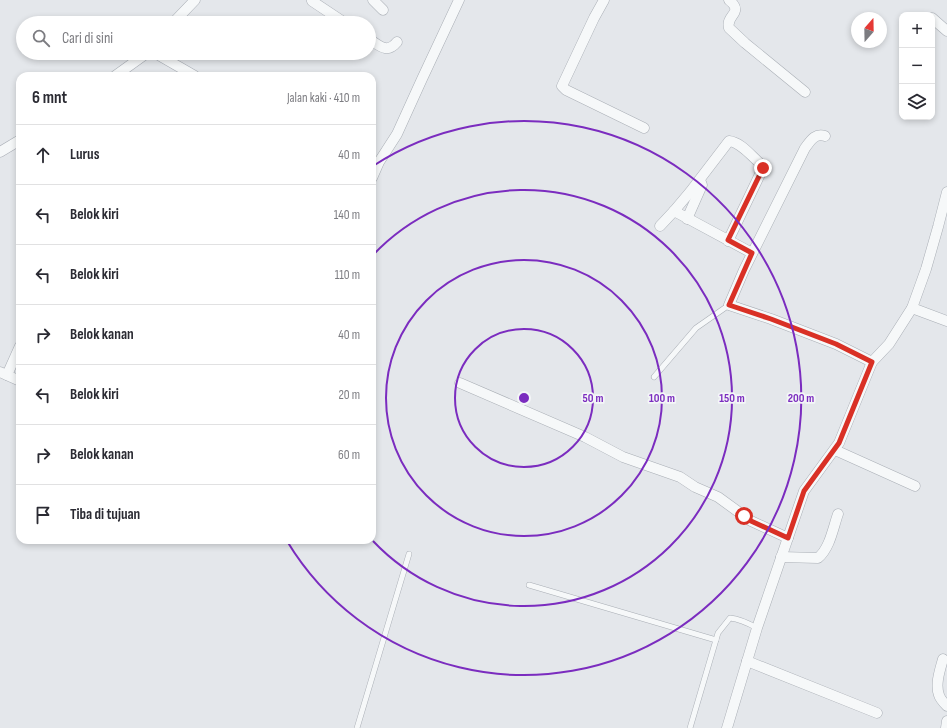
<!DOCTYPE html>
<html lang="id">
<head>
<meta charset="utf-8">
<style>
	:root { --surface:#fff; --page:#f7f7f7; --text:#2b2b33; --muted:#7c7c81; --line:#e1e1e2 }
	body { margin:0; font-family:"Sofia Sans Condensed",sans-serif; background:var(--page); color:var(--text) }
	.controls { position:absolute; right:12px; top:12px; display:grid; overflow:hidden; border-radius:8px; box-shadow:0 2px 6px #0003 }
	.controls button { width:36px; height:36px; display:grid; place-items:center; padding:0; border:0; border-bottom:1px solid var(--line); background:var(--surface); color:var(--text); font:20px sans-serif }
	.compass { position:absolute; left:851px; top:12px; width:36px; height:36px; border-radius:50%; background:var(--surface); box-shadow:0 2px 6px #0003; rotate:20deg }
	.stop { position:absolute; width:12px; height:12px; margin:-9px; border:3px solid #d93025; border-radius:50%; background:#fff }
	.stop.end { background:#d93025; border-color:#fff; box-shadow:0 1px 4px #0008 }
	.list { margin:0; padding:0; list-style:none }
	h2 { display:flex; justify-content:space-between; align-items:center; height:52px; margin:0; padding:0 16px; font-size:17px }
	h2 small { font-size:13px; font-weight:400; color:var(--muted) }
	.list li { display:grid; grid-template-columns:26px 1fr auto; gap:12px; align-items:center; box-sizing:border-box; height:60px; padding:0 16px; border-top:1px solid var(--line) }
	.list b { display:block; font-size:15px; white-space:nowrap }
	.list em { font-size:13px; font-style:normal; color:var(--muted) }
	.icon { flex:none; width:22px; height:22px; fill:none; stroke:currentColor; stroke-width:2; stroke-linecap:round; stroke-linejoin:round }
	.map { position:relative; flex:none; width:947px; height:728px; overflow:hidden }
	.search { position:absolute; background:var(--surface); box-shadow:0 2px 6px #0003; left:16px; top:16px; width:360px; height:44px; display:flex; align-items:center; gap:10px; box-sizing:border-box; padding:0 14px; border-radius:22px; color:var(--muted); font-size:15px }
	.panel { position:absolute; background:var(--surface); box-shadow:0 2px 6px #0003; left:16px; top:72px; width:360px; height:472px; border-radius:12px }
	.map>svg:first-child { display:block }
	.lines { fill:none; stroke-linecap:round; stroke-linejoin:round }
	.service-casing { stroke:#a9aeb5; stroke-width:6 }
	.minor-casing { stroke:#a9aeb5; stroke-width:11 }
	.service { stroke:#f6f8f9; stroke-width:5 }
	.minor { stroke:#f6f8f9; stroke-width:10 }
	.route { stroke:#d93025; stroke-width:5 }
	.ring { fill:none; stroke:#7b2cbf; stroke-width:2 }
	.centre { fill:#7b2cbf; stroke:#f4f6f8; stroke-width:2 }
	.ring-label { font-size:12px; text-anchor:middle; font-weight:bold; fill:#7b2cbf; stroke:#f4f6f8; stroke-width:3.5; stroke-linejoin:round; paint-order:stroke }
</style>
</head>
<body>
<div class="map">
<svg width="947" height="728" viewBox="0 0 947 728">
	<rect width="100%" height="100%" fill="#e4e7eb"/>
	<g class="lines">
		<!-- service casing -->
		<g class="service-casing">
			<g id="service">
				<path d="M654,377l42,-49 33,-23"/>
				<path d="M529,585l187,55"/>
				<path d="M357,728l52,-174"/>
				<path d="M690,728l28,-95 12,-15c10,1 18,5 27,10"/>
			</g>
		</g>
		<!-- minor casing -->
		<g class="minor-casing">
			<g id="minor">
				<path d="M373,0l10,10"/>
				<path d="M604,0l-10,18 -32,68 4,4 78,38"/>
				<path d="M729,0c16,13 -4,15 0,28l16,15 60,49"/>
				<path d="M312,1l33,22"/>
				<path d="M932,18l15,13"/>
				<path d="M173,23l22,-23"/>
				<path d="M369,39c11,7 18,15 28,3"/>
				<path d="M155,53l40,23"/>
				<path d="M115,76l32,-23"/>
				<path d="M825,136c-10,-3 -14,4 -20,12l-61,122 -15,35 42,14 65,25 36,18"/>
				<path d="M0,152l20,-12"/>
				<path d="M372,178l7,-16 18,-28 25,-55 37,-79"/>
				<path d="M687,219l15,-34 -2,-5"/>
				<path d="M660,226l14,-15"/>
				<path d="M728,241l35,-73 -2,-4c-9,-7 -20,-22 -32,-23l-39,51 -16,19 78,42"/>
				<path d="M912,308l35,13"/>
				<path d="M0,372l20,9"/>
				<path d="M7,375l13,-29"/>
				<path d="M460,383l125,54 38,20 57,20 15,10 23,10 33,24 37,17"/>
				<path d="M835,450l80,36"/>
				<path d="M781,557l37,1c12,-10 15,-30 20,-44"/>
				<path d="M943,659c-3,11 -8,25 -4,36 1,4 5,8 8,11"/>
				<path d="M747,661l130,52"/>
				<path d="M727,728l30,-100 47,-137 35,-48 33,-81 17,-18 23,-36 14,-39 12,-42 9,-35"/>
				<path d="M946,728l1,-7"/>
			</g>
		</g>
		<!-- service -->
		<use href="#service" class="service"/>
		<!-- minor -->
		<use href="#minor" class="minor"/>
	</g>
	<g class="lines">
		<!-- route -->
		<path class="route" d="M744,516l7,5 37,17 16,-47 35,-48 33,-81 -36,-18 -65,-25 -42,-14 23,-52 -24,-13 35,-72"/>
	</g>
	<!-- distance rings -->
	<g class="ring">
		<circle cx="524" cy="398" r="69"/>
		<circle cx="524" cy="398" r="138"/>
		<path d="M373 255A208 208 0 1 1 373 541"/>
		<path d="M373 166A277 277 0 1 1 287 541"/>
	</g>
	<circle cx="524" cy="398" r="6" class="centre"/>
	<g class="ring-label">
		<text x="593" y="402">50 m</text>
		<text x="662" y="402">100 m</text>
		<text x="732" y="402">150 m</text>
		<text x="801" y="402">200 m</text>
	</g>
</svg>
<div class="controls">
<button>+</button>
<button>−</button>
<button><svg class="icon" aria-label="layers" viewBox="0 0 24 24"><path d="M12 4l9 5-9 5-9-5zM3 14l9 5 9-5"/></svg></button>
</div>
<svg class="compass" viewBox="-18 -18 36 36"><path d="M0-13l5 13h-10z" fill="#e53935"/><path d="M0 13l5-13h-10z" fill="#7c7c81"/></svg>
<div class="stop" style="left:744px;top:516px"></div>
<div class="stop end" style="left:763px;top:168px"></div>
<div class="search"><svg class="icon" aria-label="search" viewBox="0 0 24 24"><circle cx="10" cy="10" r="6"/><path d="M15 15l6 6"/></svg>Cari di sini</div>
<section class="panel">
<h2>6 mnt<small>Jalan kaki · 410 m</small></h2>
<ul class="list">
<li><svg class="icon" aria-label="ahead" viewBox="0 0 24 24"><path d="M12 20V5M6 11l6-6 6 6"/></svg><div><b>Lurus</b></div><em>40 m</em></li>
<li><svg class="icon" aria-label="left" viewBox="0 0 24 24"><path d="M17 20v-9H6M10 6l-5 5 5 5"/></svg><div><b>Belok kiri</b></div><em>140 m</em></li>
<li><svg class="icon" aria-label="left" viewBox="0 0 24 24"><path d="M17 20v-9H6M10 6l-5 5 5 5"/></svg><div><b>Belok kiri</b></div><em>110 m</em></li>
<li><svg class="icon" aria-label="right" viewBox="0 0 24 24"><path d="M7 20v-9h11M14 6l5 5-5 5"/></svg><div><b>Belok kanan</b></div><em>40 m</em></li>
<li><svg class="icon" aria-label="left" viewBox="0 0 24 24"><path d="M17 20v-9H6M10 6l-5 5 5 5"/></svg><div><b>Belok kiri</b></div><em>20 m</em></li>
<li><svg class="icon" aria-label="right" viewBox="0 0 24 24"><path d="M7 20v-9h11M14 6l5 5-5 5"/></svg><div><b>Belok kanan</b></div><em>60 m</em></li>
<li><svg class="icon" aria-label="arrive" viewBox="0 0 24 24"><path d="M6 21V4h12l-3 4 3 4H6"/></svg><div><b>Tiba di tujuan</b></div></li>
</ul>
</section>
</div>
</body>
</html>
